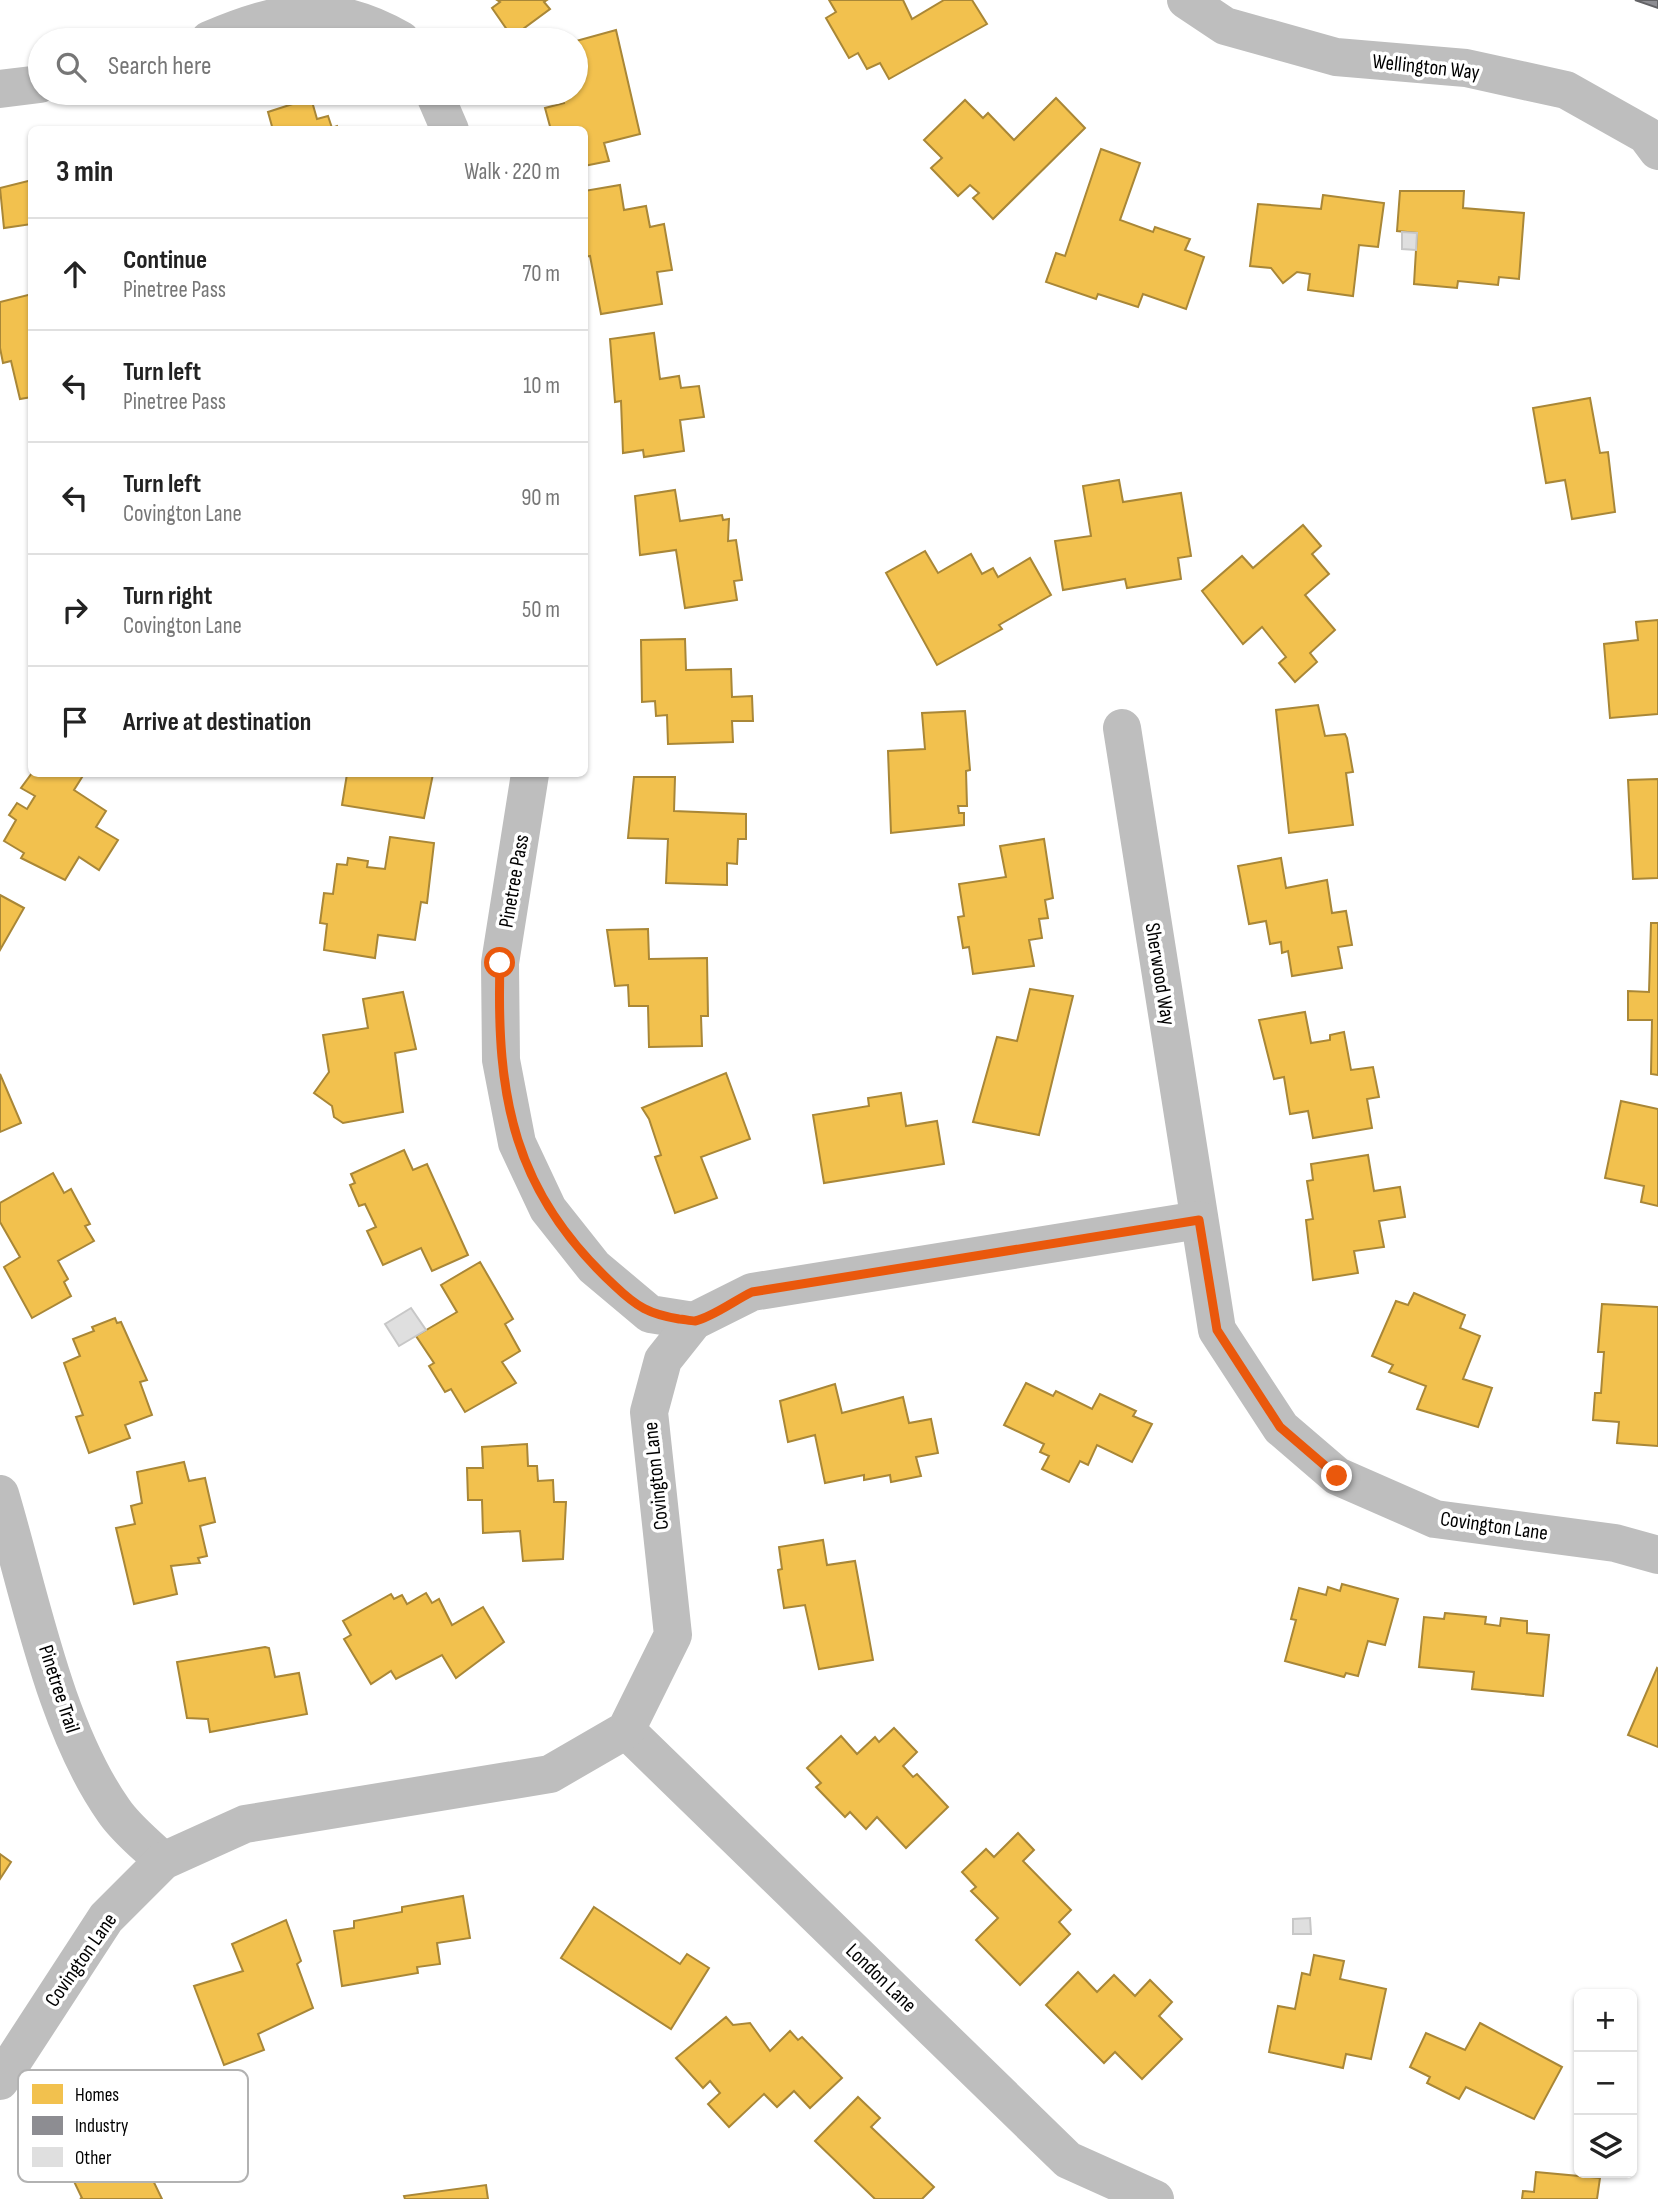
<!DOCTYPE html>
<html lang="en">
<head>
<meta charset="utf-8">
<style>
	:root { --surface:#fff; --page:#f2f2f2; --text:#222; --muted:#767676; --line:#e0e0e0 }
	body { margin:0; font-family:"Sofia Sans Condensed",sans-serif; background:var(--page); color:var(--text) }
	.controls { position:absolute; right:21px; bottom:21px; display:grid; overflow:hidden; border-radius:10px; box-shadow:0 2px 5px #0004 }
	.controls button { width:63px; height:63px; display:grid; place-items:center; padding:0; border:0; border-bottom:2px solid var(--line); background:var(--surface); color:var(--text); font:35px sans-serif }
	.stop { position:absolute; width:21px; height:21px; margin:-16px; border:5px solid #ea580c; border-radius:50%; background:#fff }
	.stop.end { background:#ea580c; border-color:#fff; box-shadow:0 2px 7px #0008 }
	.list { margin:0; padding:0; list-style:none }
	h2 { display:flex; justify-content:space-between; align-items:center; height:91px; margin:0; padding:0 28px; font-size:30px }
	h2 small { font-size:23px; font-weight:400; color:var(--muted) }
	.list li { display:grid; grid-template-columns:46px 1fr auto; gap:21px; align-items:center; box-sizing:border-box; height:112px; padding:0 28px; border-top:2px solid var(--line) }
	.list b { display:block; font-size:26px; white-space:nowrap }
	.list p { margin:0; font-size:23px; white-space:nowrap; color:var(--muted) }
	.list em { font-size:23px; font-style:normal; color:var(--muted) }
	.icon { flex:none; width:38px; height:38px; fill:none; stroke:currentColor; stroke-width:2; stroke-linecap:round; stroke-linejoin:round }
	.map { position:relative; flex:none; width:1658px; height:2199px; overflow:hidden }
	.search { position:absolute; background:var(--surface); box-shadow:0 2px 5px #0004; left:28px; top:28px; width:560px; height:77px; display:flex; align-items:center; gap:18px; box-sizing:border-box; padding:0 24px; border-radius:38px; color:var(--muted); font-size:26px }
	.panel { position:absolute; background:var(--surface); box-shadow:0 2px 5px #0004; left:28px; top:126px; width:560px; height:651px; border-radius:10px }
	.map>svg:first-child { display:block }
	.homes { fill:#f2c14e; stroke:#a98737; stroke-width:2 }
	.industry { fill:#8d8d92; stroke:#636366; stroke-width:2 }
	.building { fill:#dfdfdf; stroke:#c7c7c7; stroke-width:2 }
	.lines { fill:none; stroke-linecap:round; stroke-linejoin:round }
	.minor { stroke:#bebebe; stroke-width:38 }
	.route { stroke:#ea580c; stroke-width:9 }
	.labels { text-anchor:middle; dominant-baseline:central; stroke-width:7; stroke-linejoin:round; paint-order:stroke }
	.street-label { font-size:21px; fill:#000; stroke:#fff }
	.key { fill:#fff; stroke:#b2b2b2; stroke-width:2 }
	.key-label { font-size:19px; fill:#000 }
</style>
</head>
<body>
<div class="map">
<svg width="1658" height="2199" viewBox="0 0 1658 2199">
	<rect width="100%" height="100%" fill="#fff"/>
	<!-- homes -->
	<g class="homes">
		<path d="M497,0h50l-3,2 6,7 -38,28 -20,-29 8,-6z"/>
		<path d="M829,0h74l9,19 32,-19h28l15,24 -98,55 -9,-16 -13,6 -9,-16 -9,5 -23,-40 10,-6z"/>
		<path d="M616,30l24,104 -36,9 5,18 -25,5v-36h-33l-6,-22 19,-5 -2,-10h14v-52z"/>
		<path d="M311,98l6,21 11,-3 4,12 5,-2 1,4h-65l-5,-18z"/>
		<path d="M1056,98l29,30 -92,91 -20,-21 6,-5 -9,-8 -12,11 -27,-28 11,-10 -18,-18 41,-40 18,18 5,-5 26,27z"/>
		<path d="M1101,149l39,14 -20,57 33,12 2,-5 35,12 -5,11 19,7 -18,52 -43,-15 -5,13 -40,-13 -2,5 -50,-17 10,-29 9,3z"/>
		<path d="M32,180v44l-28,4 -4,-40z"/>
		<path d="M620,185l4,25 22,-4 4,21 14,-3 8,46 -15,2 5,32 -61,10 -11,-58 -6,1v-66z"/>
		<path d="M1400,191h64l-1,17 61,5 -5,66 -20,-2 -1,8 -40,-4 -1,7 -43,-4 3,-51 -20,-2z"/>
		<path d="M1323,195l61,8 -6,44 -19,-2 -6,51 -45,-6 2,-16 -13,-2 -14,11 -12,-15 -21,-2 8,-62 63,5z"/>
		<path d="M32,294v103l-12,2 -9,-38 -8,2 -3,-15v-46z"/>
		<path d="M654,333l6,46 19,-3 2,12 18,-2 5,31 -24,3 4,31 -40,6 -1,-7 -20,3 -2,-52 -6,1 -5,-63z"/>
		<path d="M1590,398l10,55 8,-1 7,60 -43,7 -7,-39 -19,3 -13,-75z"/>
		<path d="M1119,480l4,22 58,-9 10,63 -13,2 3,21 -54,9 -2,-9 -62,11 -8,-49 36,-5 -8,-50z"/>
		<path d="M675,490l5,31 42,-6 1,5 6,-1 -1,22 8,-1 6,40 -8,1 3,19 -52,8 -9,-58 -36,5 -5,-59z"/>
		<path d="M1303,525l18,21 -9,8 17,20 -24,21 30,35 -25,23 7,9 -22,20 -16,-19 7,-6 -24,-30 -19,17 -41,-53 40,-35 11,12z"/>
		<path d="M925,551l13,22 33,-19 11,20 11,-6 5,9 32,-19 21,37 -52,30 3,4 -65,36 -51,-92z"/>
		<path d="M1658,620v94l-48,4 -6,-74 34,-4 -2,-18z"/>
		<path d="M685,639l1,31 45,-1 1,28 20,-1 1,25h-21l1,21 -65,2 -1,-29 -11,1 -1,-15 -13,1 -1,-62z"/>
		<path d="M1318,705l7,31 20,-2 2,4 6,34 -7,1 7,52 -64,8 -13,-123z"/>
		<path d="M965,711l5,59 -4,1 1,35h-9l1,7h5v12l-73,8 -3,-82 37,-2 -3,-36z"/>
		<path d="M32,773l52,1 -10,16 32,21 -10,16 22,13 -19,30 -20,-13 -14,23 -44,-22 3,-5 -20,-12 12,-21 -7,-5 8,-12 10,6 8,-13 -14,-8z"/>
		<path d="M347,774h86l-9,44 -82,-13z"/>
		<path d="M634,777h41l-1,34 72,3v25h-8l-1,25 -10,-1v22l-61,-2 2,-44 -40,-1z"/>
		<path d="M1658,779v99l-25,1 -5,-99z"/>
		<path d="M390,837l44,6 -7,60 -6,-1 -6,38 -37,-5 -3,23 -51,-8 3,-26 -7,-1 4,-30 9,1 4,-30 10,1 1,-7 20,3 -1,6 18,2z"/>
		<path d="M1044,839l9,59 -8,2 3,18 -9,1 3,19 -13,2 5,26 -61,8 -4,-27 -6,1 -5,-31 6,-1 -5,-32 47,-7 -6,-31z"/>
		<path d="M1281,858l5,30 41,-8 5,33 14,-2 6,34 -14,2 4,21 -50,8 -4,-25 -6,2 -1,-11 -11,2 -4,-23 -17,3 -11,-58z"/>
		<path d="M0,895l24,13 -24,42z"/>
		<path d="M1651,923h7v152l-7,-1 1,-54h-24v-29l21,1z"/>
		<path d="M648,929l1,30 58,-1 1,58h-7l1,30 -53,1 -1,-41h-19l-1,-21 -13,1 -8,-56z"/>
		<path d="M1030,989l43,7 -34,139 -66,-13 24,-85 20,4z"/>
		<path d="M403,992l13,57 -21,4 8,59 -60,11 -9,-6 -2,-11 -18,-13 15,-21 -6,-37 45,-7 -5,-29z"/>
		<path d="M1305,1012l6,31 19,-3v-5l14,-3 7,38 22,-3 6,30 -12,2 5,29 -59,10 -5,-27 -18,3 -6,-37 -10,2 -15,-59z"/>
		<path d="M726,1073l24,66 -49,18 16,41 -42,15 -20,-56 6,-2 -12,-36 -7,-11z"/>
		<path d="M0,1074l21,49 -21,9z"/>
		<path d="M901,1093l5,33 31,-5 7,43 -120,19 -11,-68 56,-9 -1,-8z"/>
		<path d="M1621,1101l37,8v97l-17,-4 3,-16 -39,-8z"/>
		<path d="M404,1150l9,20 14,-6 41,91 -36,16 -11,-23 -38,17 -16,-34 9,-4 -11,-23 -6,2 -9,-21 5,-2 -4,-9z"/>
		<path d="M1368,1155l6,36 26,-4 5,30 -26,4 5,26 -30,4 4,22 -45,7 -7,-60 7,-1 -6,-38 6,-1 -2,-16z"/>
		<path d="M53,1173l11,20 7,-4 19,35 -5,2 9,15 -36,20 10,18 -4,3 7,14 -39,22 -28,-51 16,-10 -20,-35v-19z"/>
		<path d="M480,1262l33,57 -8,5 15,27 -18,11 14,21 -51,29 -14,-23 -6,3 -16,-26 5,-3 -18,-27 41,-24 -16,-27z"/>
		<path d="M1414,1293l51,22 -5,13 20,8 -17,43 29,9 -14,39 -61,-18 9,-23 -37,-14 4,-7 -21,-9 24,-55 12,4z"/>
		<path d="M1602,1304l56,3v139l-41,-3 2,-21 -26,-2 2,-27h6l3,-41h-6z"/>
		<path d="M115,1318l2,5 4,-1 26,58 -7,2 12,33 -27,10 5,13 -41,15 -13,-36 7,-2 -19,-52 16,-7 -7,-17 21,-8 -2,-4z"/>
		<path d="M1026,1383l27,13 3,-5 36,18 8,-15 36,17 -3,5 19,8 -20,38 -35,-17 -9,20 -8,-4 -11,21 -27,-13 7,-13 -9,-4 4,-8 -40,-19z"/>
		<path d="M835,1384l7,29 61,-16 6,26 22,-4 7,34 -22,4 5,19 -30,6 -1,-7 -26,5v-5l-39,8 -10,-48 -27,7 -8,-41z"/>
		<path d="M527,1444l1,22h9l1,15 15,-1 1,22h12l-3,57 -40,2 -3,-30 -37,2 -1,-33h-14l-1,-32h16l-1,-21z"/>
		<path d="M184,1462l5,19 16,-3 10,44 -15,4 7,30 -9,2 2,5 -29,3 6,28 -43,10 -18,-76 19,-4 -4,-18 11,-3 -5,-31z"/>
		<path d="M823,1540l4,25 28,-4 18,99 -54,9 -14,-64 -21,3 -6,-38 4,-1 -3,-22z"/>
		<path d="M1342,1584l56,15 -13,46 -17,-4 -10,35 -12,-3 -2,4 -59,-16 11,-41 -5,-1 8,-31 27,7 2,-8 12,4z"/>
		<path d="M426,1593l6,10 7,-4 13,26 31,-18 21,35 -48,36 -14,-23 -46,24 -5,-8 -20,13 -27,-45 7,-4 -8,-14 48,-27 3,5 8,-4 5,9z"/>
		<path d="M1445,1613l41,4 -1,7 15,2 1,-8 26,3v12l22,2 -6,61 -71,-7 2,-17 -55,-5 5,-50 20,2z"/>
		<path d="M265,1647l4,1 6,29 24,-4 8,41 -97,18 -2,-13 -21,-1 -10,-56z"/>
		<path d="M1657,1668l1,1v78l-30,-12z"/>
		<path d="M894,1728l23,24 -14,14 10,11 4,-3 31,33 -42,41 -29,-31 -11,12 -16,-17 -5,5 -29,-30 5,-4 -14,-15 34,-32 16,18 18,-17 4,5z"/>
		<path d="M1018,1833l16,17 -11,11 48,49 -12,12 11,12 -50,51 -44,-45 22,-22 -27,-27 5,-4 -14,-15 24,-23 8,8z"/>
		<path d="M0,1854l11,8 -11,17z"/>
		<path d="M463,1896l7,42 -33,5 3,21 -23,3 1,6 -76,13 -8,-55 20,-3v-7l48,-9v-5z"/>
		<path d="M594,1907l86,57 7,-10 22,14 -38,61 -110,-71z"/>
		<path d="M286,1920l15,41 -4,3 16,44 -55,26 6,16 -40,15 -30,-79 49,-15 -11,-27z"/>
		<path d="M1314,1955l30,6 -4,18 46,10 -15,70 -25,-5 -3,14 -74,-16 9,-46 17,3 7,-36 8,2z"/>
		<path d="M1078,1972l19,20 17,-17 21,21 15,-16 22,22 -13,14 23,23 -40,40 -27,-27 -11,11 -58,-58z"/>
		<path d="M726,2017l7,8 17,-2 20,28 20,-20 8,9 4,-3 40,41 -32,30 -16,-17 -17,16 -13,-13 -35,33 -21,-23 12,-11 -10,-12 -7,7 -27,-30z"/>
		<path d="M1480,2023l82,44 -28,52 -68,-32 -7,12 -32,-16 3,-6 -20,-10 16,-34 39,17z"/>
		<path d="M858,2097l22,21 -9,9 63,60 -12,12h-47l-60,-58z"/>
		<path d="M132,2137l30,62h-82l2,-1 -14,-29z"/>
		<path d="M1536,2172l64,6 -3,21h-75l1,-8 11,1z"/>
		<path d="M486,2185l2,14h-83l-1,-3z"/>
	</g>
	<!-- industry -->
	<path class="industry" d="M1635,0h23v8z"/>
	<!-- building -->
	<g class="building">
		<path d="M1402,232l15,1 -1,17 -14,-1z"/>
		<path d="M411,1308l15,22 -27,16 -14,-22z"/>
		<path d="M1310,1918l1,16h-18v-15z"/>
	</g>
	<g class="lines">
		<!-- minor -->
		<g class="minor">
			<path d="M1186,0l39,26 111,31 130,11 100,22 80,45 12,16"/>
			<path d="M209,40c73,-31 123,-40 192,0"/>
			<path d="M0,89l40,-5"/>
			<path d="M434,93l16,37"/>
			<path d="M1122,728l95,602 64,98 56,48 98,43 180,24 43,12"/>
			<path d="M530,774l-30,189 1,97 16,83 31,66 46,58 56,47 44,7"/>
			<path d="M0,1494c30,100 54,232 114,317 13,19 33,34 49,50"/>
			<path d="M626,1730l442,430 87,39"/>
			<path d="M0,2081l106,-163 57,-57 82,-37 305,-50 76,-44 47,-95 -24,-223 14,-52 31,-39 58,-29 447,-72"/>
		</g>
	</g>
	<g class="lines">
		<!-- route -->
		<path class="route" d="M500,963c-4,134 13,229 115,323 22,21 34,28 64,33 4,0 11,2 16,2 18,-4 40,-21 57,-29l447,-72 18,110 63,97 57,49"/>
	</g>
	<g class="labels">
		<!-- street labels -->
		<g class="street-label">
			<text transform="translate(1426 67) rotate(6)">Wellington Way</text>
			<text transform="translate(514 881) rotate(-80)">Pinetree Pass</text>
			<text transform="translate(1160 974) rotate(81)">Sherwood Way</text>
			<text transform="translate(656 1476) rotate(-96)">Covington Lane</text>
			<text transform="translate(1494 1526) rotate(8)">Covington Lane</text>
			<text transform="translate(59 1689) rotate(72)">Pinetree Trail</text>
			<text transform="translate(81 1960) rotate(-55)">Covington Lane</text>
			<text transform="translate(881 1978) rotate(44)">London Lane</text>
		</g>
	</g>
	<!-- legend -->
	<rect x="18" y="2070" width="230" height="112" rx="10" class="key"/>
	<rect x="32" y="2084" width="31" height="20" fill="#f2c14e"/>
	<rect x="32" y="2116" width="31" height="19" fill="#8d8d92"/>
	<rect x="32" y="2147" width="31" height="20" fill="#dfdfdf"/>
	<g class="key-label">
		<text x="75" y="2101">Homes</text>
		<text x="75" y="2132">Industry</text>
		<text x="75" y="2164">Other</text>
	</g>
</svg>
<div class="controls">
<button>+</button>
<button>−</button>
<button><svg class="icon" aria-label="layers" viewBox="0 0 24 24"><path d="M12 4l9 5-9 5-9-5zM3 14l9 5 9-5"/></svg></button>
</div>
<div class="stop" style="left:500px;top:963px"></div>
<div class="stop end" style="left:1337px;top:1476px"></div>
<div class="search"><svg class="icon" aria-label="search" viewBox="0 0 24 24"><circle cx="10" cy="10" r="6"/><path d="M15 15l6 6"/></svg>Search here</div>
<section class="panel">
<h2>3 min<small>Walk · 220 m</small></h2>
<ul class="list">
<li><svg class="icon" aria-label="ahead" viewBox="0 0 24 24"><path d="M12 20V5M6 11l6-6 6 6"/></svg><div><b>Continue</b><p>Pinetree Pass</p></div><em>70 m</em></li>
<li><svg class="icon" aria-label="left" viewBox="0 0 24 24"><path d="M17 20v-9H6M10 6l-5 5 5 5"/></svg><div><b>Turn left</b><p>Pinetree Pass</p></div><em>10 m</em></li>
<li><svg class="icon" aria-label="left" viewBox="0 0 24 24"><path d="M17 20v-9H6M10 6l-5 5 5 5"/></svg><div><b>Turn left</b><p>Covington Lane</p></div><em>90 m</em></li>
<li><svg class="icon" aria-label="right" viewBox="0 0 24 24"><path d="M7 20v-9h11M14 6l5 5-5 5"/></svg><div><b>Turn right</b><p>Covington Lane</p></div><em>50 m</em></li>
<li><svg class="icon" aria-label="arrive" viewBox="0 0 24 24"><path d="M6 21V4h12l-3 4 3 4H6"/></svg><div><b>Arrive at destination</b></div></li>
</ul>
</section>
</div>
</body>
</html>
